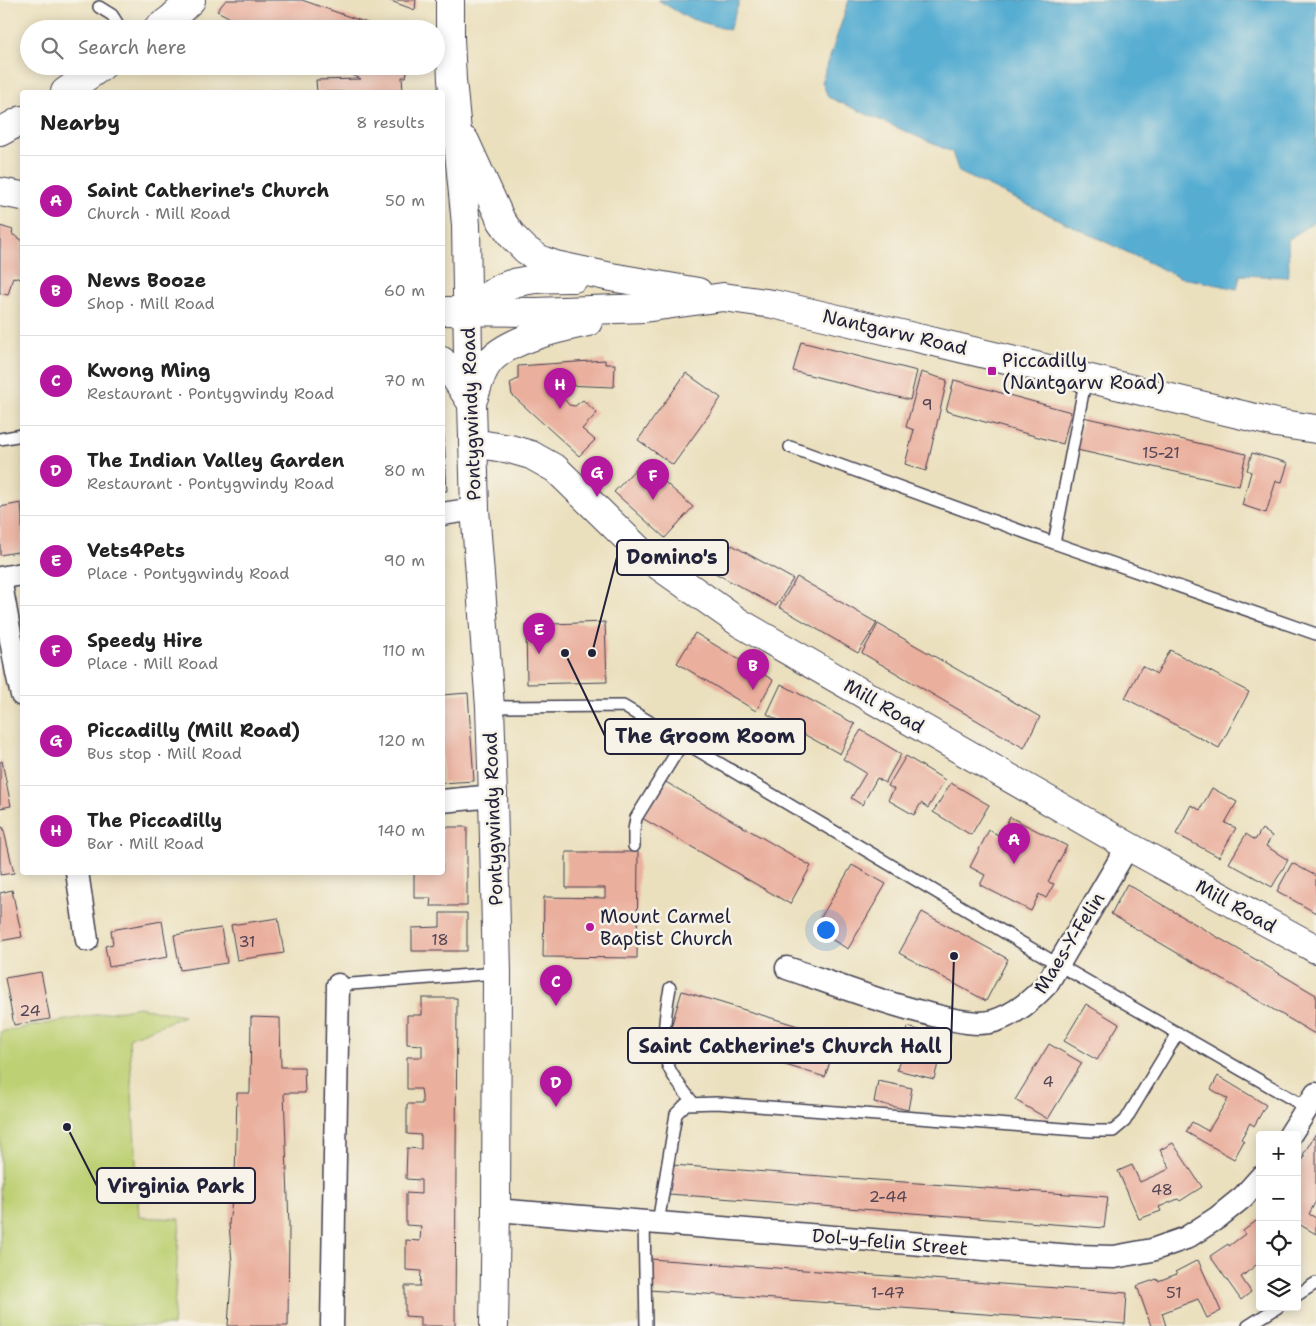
<!DOCTYPE html>
<html lang="en">
<head>
<meta charset="utf-8">
<style>
	:root { --surface:#fff; --page:#f2f2f2; --text:#222; --muted:#767676; --line:#e0e0e0; --accent:#b5179e }
	body { margin:0; font-family:"Shantell Sans",sans-serif; background:var(--page); color:var(--text) }
	.controls { position:absolute; right:15px; bottom:15px; display:grid; overflow:hidden; border-radius:5px; box-shadow:0 2px 12px #0003 }
	.controls button { width:45px; height:45px; display:grid; place-items:center; padding:0; border:0; border-bottom:1px solid var(--line); background:var(--surface); color:var(--text); font:25px sans-serif }
	.you { position:absolute; left:825px; top:929px; width:18px; height:18px; margin:-12px; border:4px solid #fff; border-radius:50%; background:#1a73e8; box-shadow:0 0 0 8px #1a73e833 }
	.badge { display:grid; place-items:center; width:32px; height:32px; border-radius:50%; background:var(--accent); color:#fff; font-size:16px; font-weight:700 }
	.pin { position:absolute; translate:-50% -41px; filter:drop-shadow(0 1px 2px #0008) }
	.pin::after { content:''; position:absolute; top:26px; width:18px; height:15px; background:inherit; clip-path:polygon(0 0,100% 0,50% 100%) }
	.list { margin:0; padding:0; list-style:none }
	h2 { display:flex; justify-content:space-between; align-items:center; height:65px; margin:0; padding:0 20px; font-size:21px }
	h2 small { font-size:16px; font-weight:400; color:var(--muted) }
	.list li { display:grid; grid-template-columns:32px 1fr auto; gap:15px; align-items:center; box-sizing:border-box; height:90px; padding:0 20px; border-top:1px solid var(--line) }
	.list b { display:block; font-size:19px; white-space:nowrap }
	.list p { margin:0; font-size:16px; white-space:nowrap; color:var(--muted) }
	.list em { font-size:16px; font-style:normal; color:var(--muted) }
	.icon { flex:none; width:28px; height:28px; fill:none; stroke:currentColor; stroke-width:2; stroke-linecap:round; stroke-linejoin:round }
	.map { position:relative; flex:none; width:1316px; height:1326px; overflow:hidden }
	.search { position:absolute; background:var(--surface); box-shadow:0 2px 12px #0003; left:20px; top:20px; width:425px; height:55px; display:flex; align-items:center; gap:12px; box-sizing:border-box; padding:0 18px; border-radius:28px; color:var(--muted); font-size:19px }
	.panel { position:absolute; background:var(--surface); box-shadow:0 2px 12px #0003; left:20px; top:90px; width:425px; height:785px; border-radius:5px }
	.map>svg:first-child { display:block }
	.green { fill:#bdd073; stroke:#707957 }
	.water { fill:#56add2; stroke:#3c6886 }
	.building { fill:#eaaf9d }
	.lines { fill:none; stroke-linecap:round; stroke-linejoin:round }
	.service-casing { stroke:#403e4f; stroke-width:14 }
	.minor-casing { stroke:#403e4f; stroke-width:25 }
	.secondary-casing { stroke:#403e4f; stroke-width:30 }
	.service { stroke:#fff; stroke-width:11 }
	.minor { stroke:#fff; stroke-width:22 }
	.secondary { stroke:#fff; stroke-width:28 }
	.poi-dot { fill:#b5179e; stroke:#f7f3e8; stroke-width:2 }
	.labels { text-anchor:middle; dominant-baseline:central; stroke-width:5; stroke-linejoin:round; paint-order:stroke }
	.number-label { font-size:16px; fill:#544554 }
	.street-label { font-size:19px; fill:#22223b; stroke:#f7f3e8 }
	.poi-label { font-size:19px; fill:#22223b; stroke:#f7f3e8; text-anchor:start }
	.leader { fill:none; stroke:#22223b; stroke-width:2 }
	.callout-dot { fill:#22223b; stroke:#f7f3e8; stroke-width:2 }
	.callout { fill:#f7f3e8; stroke:#22223b; stroke-width:2 }
	.callout-label { font-size:20px; text-anchor:middle; font-weight:bold; fill:#22223b }
</style>
</head>
<body>
<div class="map">
<svg width="1316" height="1326" viewBox="0 0 1316 1326">
	<rect width="100%" height="100%" fill="#f7f3e8"/>
	<filter id="ink" filterUnits="userSpaceOnUse"><feTurbulence type="fractalNoise" baseFrequency=".02" numOctaves="2"/><feDisplacementMap in="SourceGraphic" scale="10" xChannelSelector="R" yChannelSelector="G"/><feConvolveMatrix kernelMatrix="1 2 1 2 8 2 1 2 1" color-interpolation-filters="sRGB"/></filter>
	<filter id="wash" filterUnits="userSpaceOnUse"><feTurbulence type="fractalNoise" baseFrequency=".0096" numOctaves="4" result="noise"/><feDisplacementMap in="SourceGraphic" scale="20" xChannelSelector="R" yChannelSelector="G"/><feGaussianBlur stdDeviation="1.12" result="paint"/><feColorMatrix in="noise" values="0 0 0 0 0 0 0 0 0 0 0 0 0 0 0 0 0 1.4 0 .05"/><feComposite in="paint" operator="in"/></filter>
	<g filter="url(#wash)">
		<rect width="100%" height="100%" fill="#ebe0be"/>
		<!-- green -->
		<path class="green" d="M139,1007l45,9 -55,22 10,179 41,2 -7,107h-173v-294z"/>
		<!-- water -->
		<g class="water">
			<path d="M658,0h82l-11,30 -41,-12z"/>
			<path d="M849,0h467v220l-28,20 1,30 -2,7 -47,-2 -3,14 -58,-12 -220,-105 -7,-20 -124,-55 -6,-16z"/>
		</g>
		<g id="blocks">
			<!-- building -->
			<g class="building">
				<path d="M226,0h76l82,29h-132l-35,-18z"/>
				<path d="M388,0h28l-1,10z"/>
				<path d="M334,66h74l-2,11h-4l1,15h-86l-1,-12 45,-1z"/>
				<path d="M0,226l13,4 -1,4 10,6v35l-1,4 -8,-2 -5,18 -8,-2z"/>
				<path d="M801,342l116,29 -7,29 -117,-29z"/>
				<path d="M605,360v4h10l-1,23 -52,-2 -1,10 8,10 6,1 8,-6 14,13 -15,16 13,11 -16,16 -67,-61 -2,-12 8,-4v-13z"/>
				<path d="M921,372l26,8 -21,91 -21,-7 9,-34 -8,-3z"/>
				<path d="M686,373l35,25 -48,67 -35,-25z"/>
				<path d="M954,380l117,32 -8,32 -117,-33z"/>
				<path d="M1083,417l163,37 -7,32 -162,-36z"/>
				<path d="M444,435l3,56h-5v-55z"/>
				<path d="M1252,453l36,10 -6,19 -6,-1 -10,32 -24,-8 9,-33 -4,-2z"/>
				<path d="M642,462l51,45 -28,31 -51,-46z"/>
				<path d="M21,503l1,13v35l-22,4v-48z"/>
				<path d="M732,545l61,34 -17,27 -61,-33z"/>
				<path d="M797,577l80,46 -19,30 -79,-46z"/>
				<path d="M605,622l2,60 -80,2 -1,-59z"/>
				<path d="M878,624l162,93 -16,31 -162,-95z"/>
				<path d="M695,633l78,47 -17,31 -79,-48z"/>
				<path d="M1170,650l79,42 -30,56 -94,-50 17,-32 15,8z"/>
				<path d="M781,684l74,40 -15,30 -73,-40z"/>
				<path d="M468,693l6,88 -32,2v-88z"/>
				<path d="M861,730l40,24 -16,29 -8,-5 -15,27 -11,-7 15,-25 -23,-14z"/>
				<path d="M906,756l39,24 -17,28 -7,-5 -7,12 -26,-15 6,-11 -6,-3z"/>
				<path d="M2,761l9,45 -11,2v-46z"/>
				<path d="M664,781l147,85 -21,38 -148,-86z"/>
				<path d="M951,783l38,22 -18,30 -38,-23z"/>
				<path d="M1212,788l25,14 -12,21 11,5 -17,29 -43,-23 15,-29 9,5z"/>
				<path d="M1010,817l57,29 -19,36 6,2 -8,14 -7,-4 -8,17 -51,-26 5,-10 -15,-8 19,-37 11,6z"/>
				<path d="M3,827l11,46 -14,2v-47z"/>
				<path d="M442,827h25v79h-37l1,-8h-17v-26h28z"/>
				<path d="M1262,829l10,7 -6,10 22,14 -16,27 -43,-24 17,-29 9,6z"/>
				<path d="M566,852h72l-1,106 -94,-1 1,-60 61,1v-10h-39z"/>
				<path d="M1292,863l24,13v37l-39,-22z"/>
				<path d="M852,865l34,19 -38,65 -34,-20z"/>
				<path d="M1127,884l189,111 -1,39 -204,-120z"/>
				<path d="M12,890l10,47 -22,4v-48z"/>
				<path d="M922,912l86,47 -22,42 -87,-48z"/>
				<path d="M440,913h27v38h-55v-23l28,-1z"/>
				<path d="M278,918l6,35 -47,7 -6,-35z"/>
				<path d="M162,921l6,36 -59,10 -4,-21 8,-2 -2,-14z"/>
				<path d="M221,928l6,35 -47,7 -6,-35z"/>
				<path d="M41,972l9,47 -36,6 -9,-47z"/>
				<path d="M682,991l156,47 -13,39 -155,-47z"/>
				<path d="M422,998h35l-2,328h-35v-9l-15,-1v-30h15l1,-15 -15,-1v-30l14,1 1,-15 -15,-1v-32l15,1v-14l-15,-1 1,-31 14,1v-14l-14,-1v-30h15v-8l-1,-7h-14v-32h15v-12l-15,-1v-29h15z"/>
				<path d="M1086,1004l33,20 -22,36 -33,-19z"/>
				<path d="M251,1017l29,1 1,49h23l1,26h-21l5,132 -1,101h-60l4,-62 -3,-41 6,-45 2,-85h13z"/>
				<path d="M908,1027l37,10 -11,42 -37,-9z"/>
				<path d="M1049,1044l33,19 -34,56 -33,-19z"/>
				<path d="M1218,1076l48,29 -12,21 -4,-3 -9,16 3,2 -10,18 -48,-27 6,-10 16,9 20,-32 -17,-10z"/>
				<path d="M878,1081l34,7 -4,22 -34,-8z"/>
				<path d="M1316,1133v68l-7,13 7,4v16l-19,-11v-54l8,-13 -2,-1z"/>
				<path d="M1173,1143l29,44 -22,14 -2,-2 -19,8 2,4 -22,8 -21,-48 14,-6 8,17 25,-11 5,-3 -10,-18z"/>
				<path d="M672,1165l436,32 -4,31 -435,-34z"/>
				<path d="M1260,1218v44l-19,15 10,15 -10,8 -31,-44 18,-12 1,2 16,-12 -2,-3z"/>
				<path d="M650,1259l477,34 -2,31 -476,-34z"/>
				<path d="M1198,1260l23,51 -14,7 -9,-19 -36,14 4,13h-15l-14,-40 20,-7 1,2 19,-7 -2,-2z"/>
			</g>
		</g>
	</g>
	<g filter="url(#ink)">
		<use href="#blocks" fill-opacity="0" stroke="#403e4f" stroke-width="1"/>
		<g class="lines">
			<!-- service casing -->
			<g class="service-casing">
				<g id="service">
					<path d="M99,7l13,8 9,14"/>
					<path d="M0,439l22,-4"/>
					<path d="M790,447l264,96 262,91"/>
					<path d="M1054,543l32,-166"/>
					<path d="M490,707l133,-1 436,259 252,145"/>
					<path d="M634,846v-16l2,-12 47,-76"/>
					<path d="M338,985l159,-12"/>
					<path d="M670,988c-4,21 -10,60 -1,80 6,13 16,24 24,35"/>
					<path d="M644,1221l2,105"/>
					<path d="M658,1223l18,-109 10,-10 31,-1 374,28h22l12,-10 53,-88"/>
					<path d="M1297,1295l19,-12"/>
					<path d="M1248,1326l30,-19"/>
				</g>
			</g>
			<!-- minor casing -->
			<g class="minor-casing">
				<g id="minor">
					<path d="M442,514l33,-5"/>
					<path d="M0,578l22,-4"/>
					<path d="M0,579l17,94 5,22"/>
					<path d="M442,801l51,-5"/>
					<path d="M77,872l10,68"/>
					<path d="M787,968c50,17 99,36 150,48 17,4 41,10 57,5 22,-7 38,-21 53,-37l81,-138"/>
					<path d="M1290,1135l26,-41"/>
					<path d="M496,1210l577,46 41,1 38,-7 34,-12 31,-20 26,-21 17,-19"/>
					<path d="M332,1326l6,-341"/>
				</g>
			</g>
			<!-- secondary casing -->
			<g class="secondary-casing">
				<g id="secondary">
					<path d="M450,0v38l2,42 14,145 2,132 4,46 3,106 15,198 3,89 4,177 -1,237 -2,116"/>
					<path d="M157,29l15,-11 19,-18"/>
					<path d="M65,92l37,-26"/>
					<path d="M0,132l22,-12"/>
					<path d="M465,141l36,79 12,17 13,13 15,10 14,5 56,12 87,15"/>
					<path d="M0,192l22,4"/>
					<path d="M442,311l94,1 108,-4 79,-11 50,7 52,12 451,107 40,6"/>
					<path d="M467,312c8,-6 15,-12 22,-17 25,-18 56,-17 85,-17"/>
					<path d="M442,361l14,18 15,23"/>
					<path d="M474,397c4,-12 7,-25 15,-35 19,-23 71,-34 99,-40"/>
					<path d="M473,443l37,6 21,6 25,14 89,87 95,67 388,223 188,103"/>
				</g>
			</g>
			<!-- service -->
			<use href="#service" class="service"/>
			<!-- minor -->
			<use href="#minor" class="minor"/>
			<!-- secondary -->
			<use href="#secondary" class="secondary"/>
		</g>
	</g>
	<!-- markers -->
	<g class="poi-dot">
		<rect x="987" y="366" width="10" height="10" rx="2.5"/>
		<circle cx="590" cy="927" r="5"/>
	</g>
	<g class="labels">
		<!-- number labels -->
		<g class="number-label">
			<text x="927" y="404">9</text>
			<text x="1161" y="452">15-21</text>
			<text x="440" y="939">18</text>
			<text x="247" y="941">31</text>
			<text x="30" y="1010">24</text>
			<text x="1048" y="1081">4</text>
			<text x="1162" y="1189">48</text>
			<text x="888" y="1196">2-44</text>
			<text x="888" y="1292">1-47</text>
			<text x="1174" y="1292">51</text>
		</g>
		<!-- street labels -->
		<g class="street-label">
			<text transform="translate(895 332) rotate(13)">Nantgarw Road</text>
			<text transform="translate(471 414) rotate(-92)">Pontygwindy Road</text>
			<text transform="translate(884 706) rotate(30)">Mill Road</text>
			<text transform="translate(493 819) rotate(-92)">Pontygwindy Road</text>
			<text transform="translate(1236 906) rotate(29)">Mill Road</text>
			<text transform="translate(1069 943) rotate(-58)">Maes-Y-Felin</text>
			<text transform="translate(890 1242) rotate(5)">Dol-y-felin Street</text>
		</g>
		<!-- poi labels -->
		<g class="poi-label">
			<text x="1002" y="360">Piccadilly<tspan x="1002" dy="22">(Nantgarw Road)</tspan></text>
			<text x="600" y="916">Mount Carmel<tspan x="600" dy="22">Baptist Church</tspan></text>
		</g>
	</g>
	<!-- callouts -->
	<path class="leader" d="M592 653L617 557M565 653L605 736M954 956L951 1046M67 1127L97 1186"/>
	<g class="callout-dot">
		<circle cx="592" cy="653" r="5"/>
		<circle cx="565" cy="653" r="5"/>
		<circle cx="954" cy="956" r="5"/>
		<circle cx="67" cy="1127" r="5"/>
	</g>
	<g class="callout">
		<rect x="617" y="540" width="111" height="35" rx="5"/>
		<rect x="605" y="719" width="200" height="35" rx="5"/>
		<rect x="628" y="1028" width="323" height="35" rx="5"/>
		<rect x="97" y="1168" width="158" height="35" rx="5"/>
	</g>
	<g class="callout-label">
		<text x="672" y="564">Domino's</text>
		<text x="705" y="743">The Groom Room</text>
		<text x="790" y="1053">Saint Catherine's Church Hall</text>
		<text x="176" y="1193">Virginia Park</text>
	</g>
</svg>
<div class="controls">
<button>+</button>
<button>−</button>
<button><svg class="icon" aria-label="locate" viewBox="0 0 24 24"><circle cx="12" cy="12" r="6"/><path d="M12 2v4M12 18v4M2 12h4M18 12h4"/></svg></button>
<button><svg class="icon" aria-label="layers" viewBox="0 0 24 24"><path d="M12 4l9 5-9 5-9-5zM3 14l9 5 9-5"/></svg></button>
</div>
<div class="you"></div>
<div class="pin badge" style="left:1014px;top:864px">A</div>
<div class="pin badge" style="left:753px;top:690px">B</div>
<div class="pin badge" style="left:556px;top:1006px">C</div>
<div class="pin badge" style="left:556px;top:1107px">D</div>
<div class="pin badge" style="left:539px;top:654px">E</div>
<div class="pin badge" style="left:653px;top:500px">F</div>
<div class="pin badge" style="left:597px;top:497px">G</div>
<div class="pin badge" style="left:560px;top:409px">H</div>
<div class="search"><svg class="icon" aria-label="search" viewBox="0 0 24 24"><circle cx="10" cy="10" r="6"/><path d="M15 15l6 6"/></svg>Search here</div>
<section class="panel">
<h2>Nearby<small>8 results</small></h2>
<ul class="list">
<li><span class="badge">A</span><div><b>Saint Catherine's Church</b><p>Church · Mill Road</p></div><em>50 m</em></li>
<li><span class="badge">B</span><div><b>News Booze</b><p>Shop · Mill Road</p></div><em>60 m</em></li>
<li><span class="badge">C</span><div><b>Kwong Ming</b><p>Restaurant · Pontygwindy Road</p></div><em>70 m</em></li>
<li><span class="badge">D</span><div><b>The Indian Valley Garden</b><p>Restaurant · Pontygwindy Road</p></div><em>80 m</em></li>
<li><span class="badge">E</span><div><b>Vets4Pets</b><p>Place · Pontygwindy Road</p></div><em>90 m</em></li>
<li><span class="badge">F</span><div><b>Speedy Hire</b><p>Place · Mill Road</p></div><em>110 m</em></li>
<li><span class="badge">G</span><div><b>Piccadilly (Mill Road)</b><p>Bus stop · Mill Road</p></div><em>120 m</em></li>
<li><span class="badge">H</span><div><b>The Piccadilly</b><p>Bar · Mill Road</p></div><em>140 m</em></li>
</ul>
</section>
</div>
</body>
</html>
